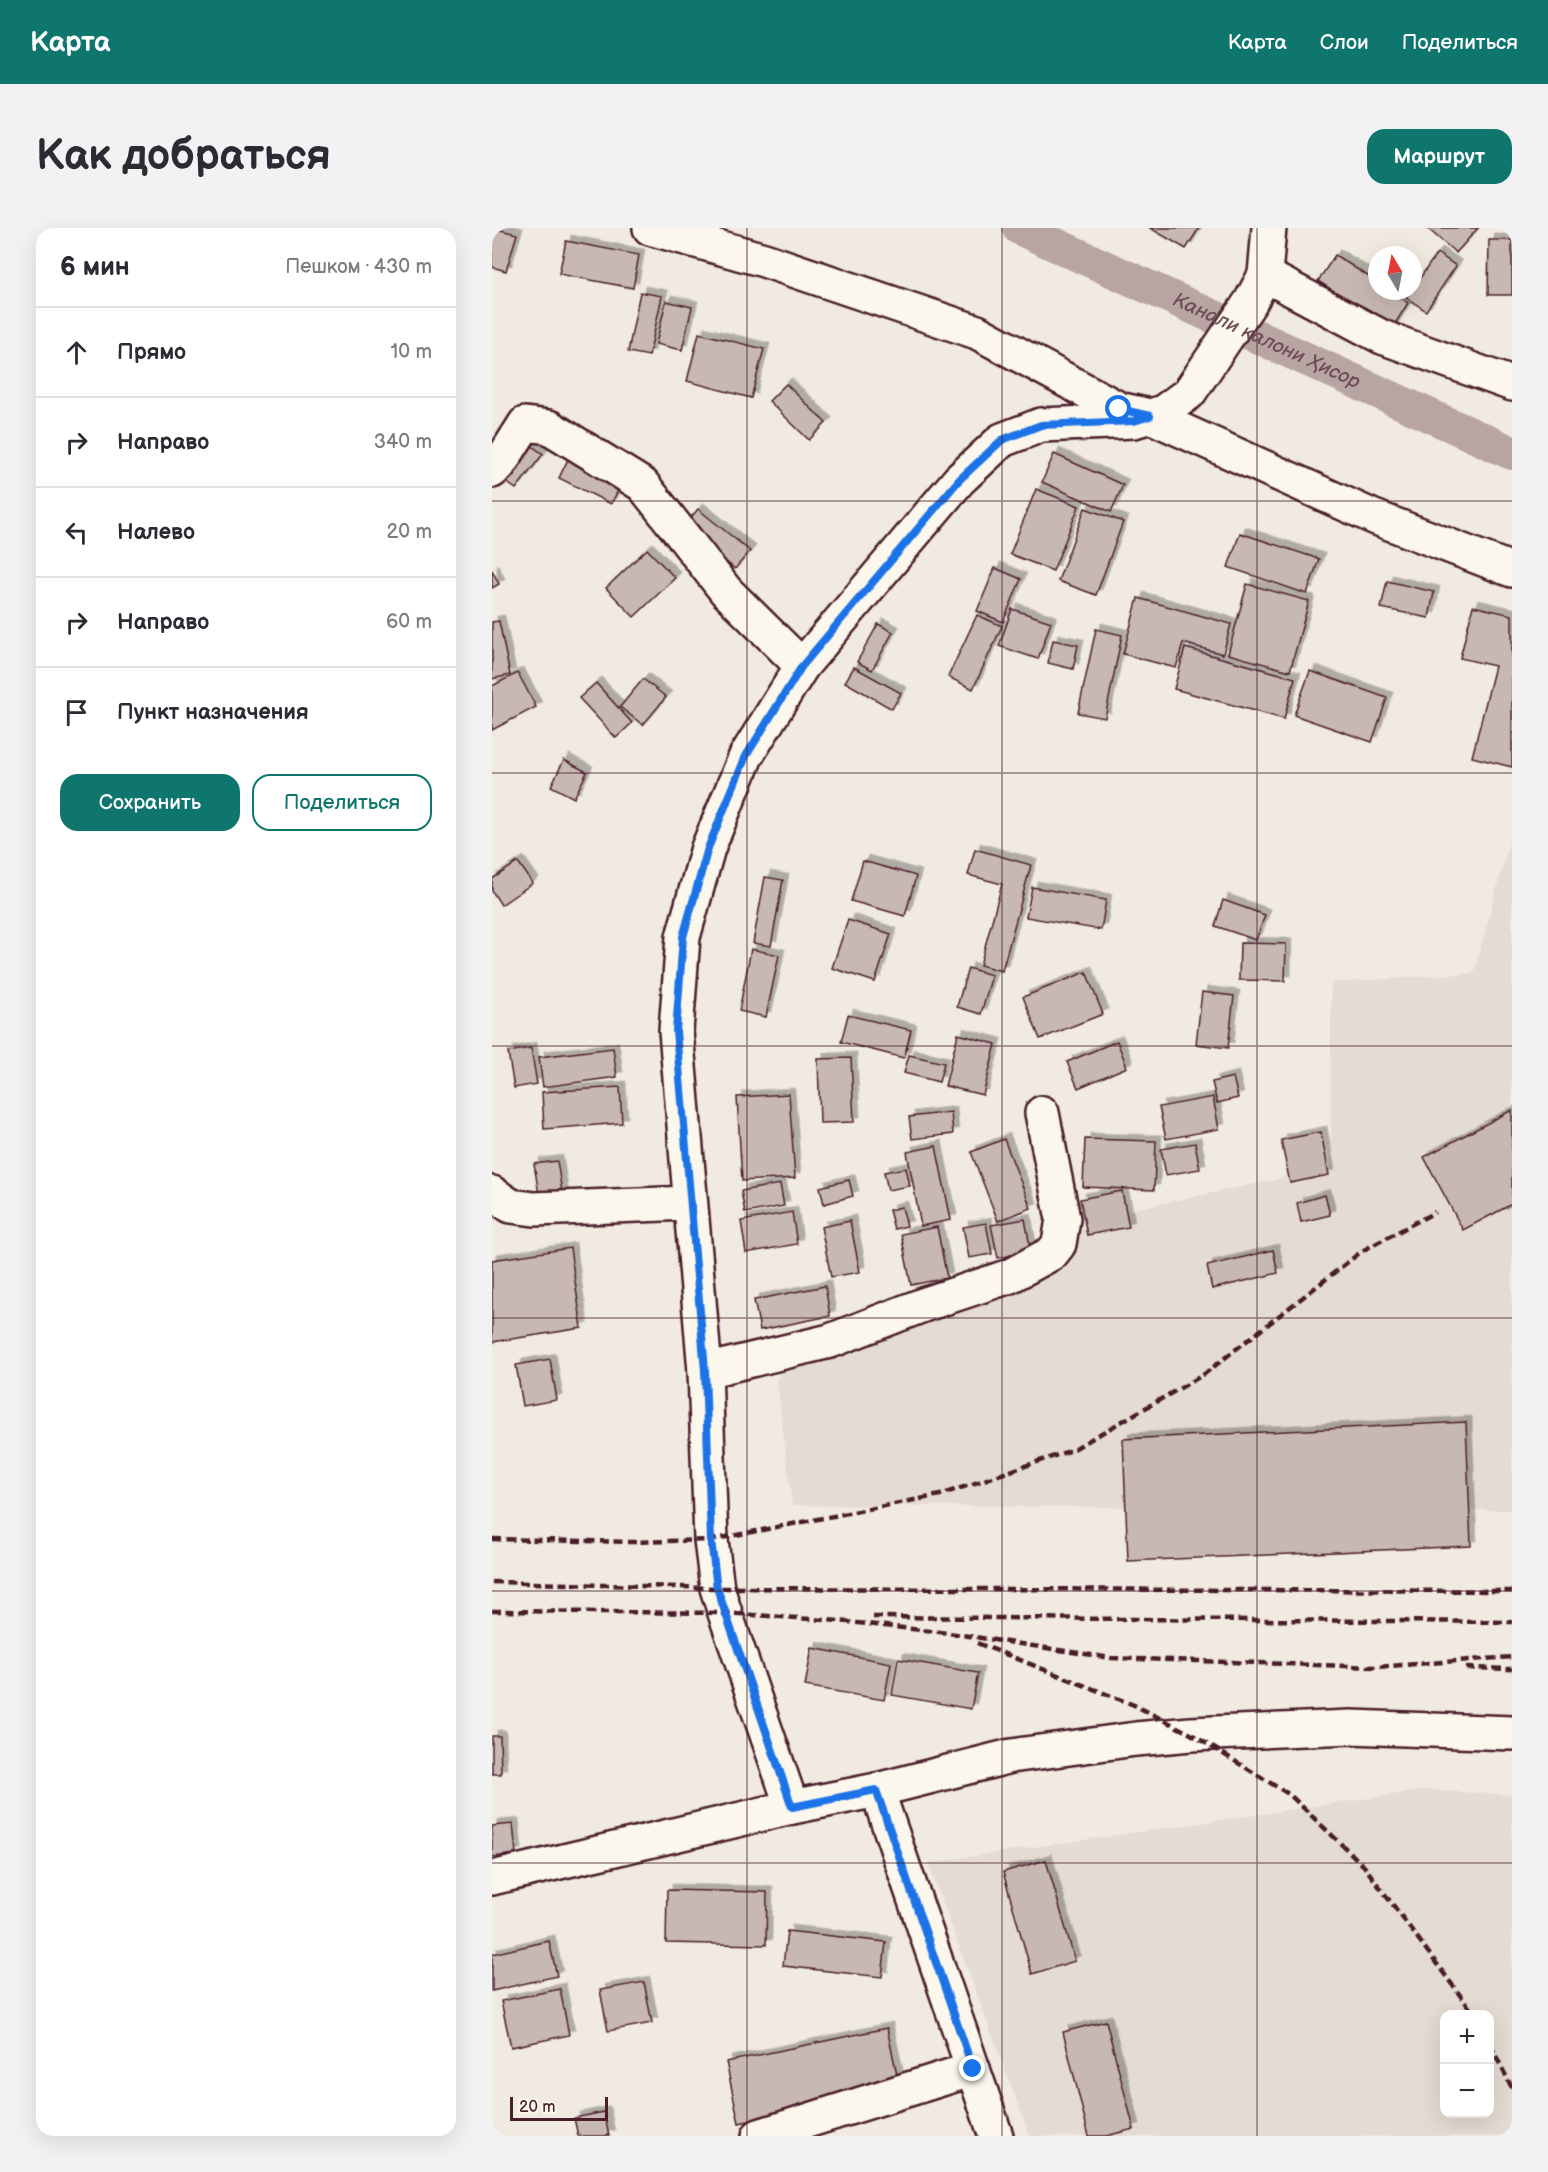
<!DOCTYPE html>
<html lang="ru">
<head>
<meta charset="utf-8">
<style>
	:root { --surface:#fff; --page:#f2f2f3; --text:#2b2b33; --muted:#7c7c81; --line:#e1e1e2; --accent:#0f766e }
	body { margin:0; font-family:"Balsamiq Sans",sans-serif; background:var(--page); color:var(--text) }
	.controls { position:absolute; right:18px; bottom:18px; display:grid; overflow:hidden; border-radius:12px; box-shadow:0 6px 24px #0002 }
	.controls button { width:54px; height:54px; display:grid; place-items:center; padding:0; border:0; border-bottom:2px solid var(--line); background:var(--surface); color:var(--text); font:30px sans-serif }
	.compass { position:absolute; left:876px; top:18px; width:54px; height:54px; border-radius:50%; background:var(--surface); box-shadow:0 6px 24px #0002; rotate:350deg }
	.scale { position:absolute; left:18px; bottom:15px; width:98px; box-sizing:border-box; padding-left:6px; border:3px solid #4a1f2b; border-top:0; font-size:16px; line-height:21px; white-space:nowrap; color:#4a1f2b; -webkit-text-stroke:4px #fbf7ec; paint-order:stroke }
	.stop { position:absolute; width:18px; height:18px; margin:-14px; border:4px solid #1a73e8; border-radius:50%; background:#fff }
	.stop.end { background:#1a73e8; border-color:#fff; box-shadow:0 2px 6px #0008 }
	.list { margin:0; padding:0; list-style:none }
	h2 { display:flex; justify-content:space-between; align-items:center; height:78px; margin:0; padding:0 24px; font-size:26px }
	h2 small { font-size:20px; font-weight:400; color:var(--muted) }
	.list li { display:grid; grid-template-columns:39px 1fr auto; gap:18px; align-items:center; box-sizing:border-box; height:90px; padding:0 24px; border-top:2px solid var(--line) }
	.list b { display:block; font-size:22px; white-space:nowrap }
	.list em { font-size:20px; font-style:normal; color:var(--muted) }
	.actions { display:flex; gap:12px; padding:18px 24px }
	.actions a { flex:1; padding:14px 0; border:2px solid var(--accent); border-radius:18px; text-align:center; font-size:21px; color:var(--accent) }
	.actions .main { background:var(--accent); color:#fff }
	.icon { flex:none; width:33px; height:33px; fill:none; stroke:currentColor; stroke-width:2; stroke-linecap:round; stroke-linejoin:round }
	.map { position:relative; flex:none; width:1020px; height:1908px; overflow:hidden; border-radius:18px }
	header { display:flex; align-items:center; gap:36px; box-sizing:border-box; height:84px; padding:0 30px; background:var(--accent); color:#fff }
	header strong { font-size:28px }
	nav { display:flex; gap:33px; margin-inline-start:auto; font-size:21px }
	.intro { display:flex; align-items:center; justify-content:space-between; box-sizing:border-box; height:144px; padding:0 36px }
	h1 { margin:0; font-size:42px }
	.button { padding:15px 27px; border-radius:18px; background:var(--accent); color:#fff; font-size:21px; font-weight:700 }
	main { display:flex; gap:36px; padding:0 36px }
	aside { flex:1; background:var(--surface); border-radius:18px; box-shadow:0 6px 24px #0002 }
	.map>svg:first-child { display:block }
	.built { fill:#e4dbd2; fill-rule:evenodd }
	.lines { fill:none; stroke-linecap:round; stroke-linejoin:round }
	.canal { stroke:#b8a4a2; stroke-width:34 }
	.building { fill:#c8b8b3; stroke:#4a1f2b; stroke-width:1.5; filter:url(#shadow) }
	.minor-casing { stroke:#4a1f2b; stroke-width:38 }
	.minor { stroke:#fbf7ec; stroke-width:33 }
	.rail { stroke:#4a1f2b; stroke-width:4.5; stroke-dasharray:9 4.5; stroke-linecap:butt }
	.route { stroke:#1a73e8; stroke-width:8 }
	.grid { fill:none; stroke:#4a1f2b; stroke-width:1.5; stroke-opacity:0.55 }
	.labels { text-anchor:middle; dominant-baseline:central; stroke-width:6; stroke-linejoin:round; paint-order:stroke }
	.water-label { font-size:20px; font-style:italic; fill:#704e55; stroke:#fbf7ec }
</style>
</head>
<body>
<header>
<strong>Карта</strong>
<nav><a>Карта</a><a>Слои</a><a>Поделиться</a></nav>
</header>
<div class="intro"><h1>Как добраться</h1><a class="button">Маршрут</a></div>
<main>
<aside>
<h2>6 мин<small>Пешком · 430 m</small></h2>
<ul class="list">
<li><svg class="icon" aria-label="ahead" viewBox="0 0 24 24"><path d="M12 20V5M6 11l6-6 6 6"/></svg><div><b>Прямо</b></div><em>10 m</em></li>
<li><svg class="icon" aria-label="right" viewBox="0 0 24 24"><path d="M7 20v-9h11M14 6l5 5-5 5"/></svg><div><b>Направо</b></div><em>340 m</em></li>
<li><svg class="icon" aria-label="left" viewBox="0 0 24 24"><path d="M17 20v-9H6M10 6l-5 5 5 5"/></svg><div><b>Налево</b></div><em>20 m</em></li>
<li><svg class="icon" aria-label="right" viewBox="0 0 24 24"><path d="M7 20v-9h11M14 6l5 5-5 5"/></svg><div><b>Направо</b></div><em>60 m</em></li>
<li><svg class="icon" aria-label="arrive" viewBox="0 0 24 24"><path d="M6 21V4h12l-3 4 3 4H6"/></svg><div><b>Пункт назначения</b></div></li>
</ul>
<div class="actions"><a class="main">Сохранить</a><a>Поделиться</a></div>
</aside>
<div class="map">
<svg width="1020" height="1908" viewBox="0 0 1020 1908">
	<defs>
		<filter id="shadow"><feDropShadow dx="5.5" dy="-5.5" stdDeviation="0" flood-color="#0004"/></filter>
	</defs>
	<rect width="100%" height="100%" fill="#f0eae0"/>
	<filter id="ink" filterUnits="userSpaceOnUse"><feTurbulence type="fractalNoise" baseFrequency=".0167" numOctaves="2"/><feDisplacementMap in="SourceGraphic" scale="12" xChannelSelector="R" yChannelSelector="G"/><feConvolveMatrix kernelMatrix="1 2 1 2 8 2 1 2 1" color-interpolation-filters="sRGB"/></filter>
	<g filter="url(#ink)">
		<!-- built -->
		<g class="built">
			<path d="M1020,603v679l-720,-5 -15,-126 32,-48 326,-122 196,-41v-185l143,-10z"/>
			<path d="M933,1562l87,5v341h-482l-102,-273zM952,1786h46v100h-46z"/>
		</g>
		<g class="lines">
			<!-- canal -->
			<path class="canal" id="s1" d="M527,0l493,225"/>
		</g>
		<!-- building -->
		<g class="building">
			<path d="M0,0l25,6 -11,37 -14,-4z"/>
			<path d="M658,0h49l-13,21z"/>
			<path d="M935,0h51l-22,25z"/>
			<path d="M997,12h23v55h-24z"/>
			<path d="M74,13l73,14 -6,33 -74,-14z"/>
			<path d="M945,25l19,13 -30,45 -20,-14 5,-6h2v-3z"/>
			<path d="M843,27l42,27v9h14l17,12 -16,26 -74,-48z"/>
			<path d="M148,64l22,4 -13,60 -21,-4z"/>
			<path d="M174,73l26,6 -10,43 -26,-6z"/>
			<path d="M207,105l65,16 -13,49 -64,-17z"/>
			<path d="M294,156l40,39 -17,17 -40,-39z"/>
			<path d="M33,213l18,13 -27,35 -17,-12z"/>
			<path d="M80,223l53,26 -14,27 -52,-26z"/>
			<path d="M562,226l69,31 -12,27 -69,-30z"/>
			<path d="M544,261l43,17 -26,65 -43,-17z"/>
			<path d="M593,280l38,14 -27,73 -38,-14z"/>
			<path d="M206,281l52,42 -15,18 -52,-42z"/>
			<path d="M748,305l79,26 -12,35 -79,-27z"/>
			<path d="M155,321l28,29 -41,39 -28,-29z"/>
			<path d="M503,340l26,11 -18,43 -26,-11z"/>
			<path d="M0,342l7,14 -7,4z"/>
			<path d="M895,353l47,11 -5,26 -48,-10z"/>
			<path d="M755,356l62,17 -19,70 -62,-17z"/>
			<path d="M646,370l93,26 -8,30 -40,-11 -7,25 -53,-14z"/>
			<path d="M981,378l39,9v152l-40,-10 23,-91 -35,-8z"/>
			<path d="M520,381l39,13 -13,37 -39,-13z"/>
			<path d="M485,387l25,11 -29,63 -25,-12z"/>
			<path d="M7,393l11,54 -18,4v-57z"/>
			<path d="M386,396l15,8 -21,38 -15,-8z"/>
			<path d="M604,401l26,6 -17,83 -27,-5z"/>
			<path d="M561,412l25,5 -5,24 -25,-6z"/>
			<path d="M693,420l110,30 -11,41 -110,-30z"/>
			<path d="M362,439l47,26 -9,16 -47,-27z"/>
			<path d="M818,443l77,27 -15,44 -78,-27z"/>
			<path d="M26,445l18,34 -44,23v-44z"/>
			<path d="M151,451l23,18 -23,28 -23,-18z"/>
			<path d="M104,455l36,40 -16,15 -37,-40z"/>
			<path d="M72,532l23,12 -13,26 -23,-12z"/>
			<path d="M483,621l56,16 -29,106 -22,-6 22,-81 -34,-9z"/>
			<path d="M371,633l53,15 -11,40 -54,-15z"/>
			<path d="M26,634l15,21 -32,22 -9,-14v-12z"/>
			<path d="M273,649l18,3 -12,66 -18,-3z"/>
			<path d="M540,659l74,13 -5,30 -75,-13z"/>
			<path d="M731,672l42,15 -9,25 -41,-14z"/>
			<path d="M356,692l43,14 -16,48 -43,-14z"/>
			<path d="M748,715l46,1 -1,37 -46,-1z"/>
			<path d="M259,721l28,6 -13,62 -27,-6z"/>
			<path d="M476,740l24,7 -11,39 -24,-7z"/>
			<path d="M594,744l17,42 -63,25 -17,-42z"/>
			<path d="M710,764l32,4 -6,52 -32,-4z"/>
			<path d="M356,787l63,15 -7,28 -63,-16z"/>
			<path d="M466,806l38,10 -13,51 -38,-9z"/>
			<path d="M625,813l10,26 -49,21 -11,-26z"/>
			<path d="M39,820l6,36 -23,4 -6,-36z"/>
			<path d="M121,820l4,29 -74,10 -4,-30z"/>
			<path d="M417,827l35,8 -5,19 -35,-9z"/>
			<path d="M359,830l3,64 -34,1 -2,-64z"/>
			<path d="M741,849l5,21 -21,5 -5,-21z"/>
			<path d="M128,859l2,36 -78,6 -2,-37z"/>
			<path d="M297,866l6,84 -53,3 -5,-84z"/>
			<path d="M721,869l6,32 -53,10 -7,-32z"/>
			<path d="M1020,882v94l-49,26 -39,-73z"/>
			<path d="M459,884l2,22 -41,5 -3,-22z"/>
			<path d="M829,904l8,43 -39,8 -9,-43z"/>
			<path d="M512,911l27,69 -33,13 -27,-69z"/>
			<path d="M593,911l71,2 -2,49 -71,-3z"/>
			<path d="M703,915l5,26 -34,6 -5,-26z"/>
			<path d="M444,918l15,74 -30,6 -14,-74z"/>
			<path d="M65,933l6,37 -23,3 -6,-37z"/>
			<path d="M414,940l4,18 -22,4 -4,-18z"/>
			<path d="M357,952l4,16 -29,8 -4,-17z"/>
			<path d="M288,956l4,22 -39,7 -4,-22z"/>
			<path d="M630,963l7,36 -42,8 -7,-36z"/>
			<path d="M833,967l5,20 -29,7 -4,-19z"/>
			<path d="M410,979l5,19 -13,3 -5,-19z"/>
			<path d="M300,984l5,32 -51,9 -5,-32z"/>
			<path d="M533,991l6,33 -33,6 -7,-33z"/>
			<path d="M358,993l10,51 -29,5 -10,-50z"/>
			<path d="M494,995l6,31 -23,4 -6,-31z"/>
			<path d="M445,999l10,51 -36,7 -10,-51z"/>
			<path d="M78,1020l12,80 -90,14v-82z"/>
			<path d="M781,1022l5,23 -66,16 -5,-23z"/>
			<path d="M333,1058l5,30 -70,14 -6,-30z"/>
			<path d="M58,1131l7,41 -34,6 -7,-41z"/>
			<path d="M974,1194l5,124 -343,15 -5,-122z"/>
			<path d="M320,1420l79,15 -7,37 -79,-14z"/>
			<path d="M406,1431l80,14 -7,36 -79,-14z"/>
			<path d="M0,1508h8l1,38h-9z"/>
			<path d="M21,1596l3,30 -24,3v-31z"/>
			<path d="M554,1632l29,101 -43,13 -29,-102z"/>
			<path d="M175,1662l100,2 -1,53 -100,-2z"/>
			<path d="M295,1703l99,11 -4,35 -99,-11z"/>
			<path d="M57,1713l8,35 -65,15v-37z"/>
			<path d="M152,1754l8,41 -44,8 -8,-41z"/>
			<path d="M68,1761l9,46 -58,12 -10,-46z"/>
			<path d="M614,1793l28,108 -28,7h-17l-26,-104z"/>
			<path d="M395,1800l13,61 -161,34 -13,-61z"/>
			<path d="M112,1884l5,24h-31l-4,-18z"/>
		</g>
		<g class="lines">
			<!-- minor casing -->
			<g class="minor-casing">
				<g id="minor">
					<path d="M158,0l114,32 213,72 142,77 31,7 224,101 138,53"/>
					<path d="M773,47l117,62 130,47"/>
					<path d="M0,243l7,-6 26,-41 24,3 94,58 83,106 76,75"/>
					<path d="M0,965l19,13 23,3 156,-6"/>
					<path d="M213,1143l125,-30 93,-36 87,-29 42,-23 7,-9 4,-25 -21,-106"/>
					<path d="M385,1562l119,346"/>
					<path d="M300,1579l85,-17 134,-34 125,-17 55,-5 160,-7 161,6"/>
					<path d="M0,1650l300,-71 -67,-194 -8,-25 -6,-48 -6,-169 -29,-340 7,-94 25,-89 38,-92 56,-90 157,-186 43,-40 39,-15 93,-4 29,-9 26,-19 62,-92 14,-26 4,-47"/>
					<path d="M267,1908l214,-67"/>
				</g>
			</g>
			<!-- minor -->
			<use href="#minor" class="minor"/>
			<!-- rail -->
			<g class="rail">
				<path d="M0,1311l139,3 80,-2 229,-45 132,-45 131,-75 159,-124 73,-39"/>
				<path d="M0,1354l225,6 795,3"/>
				<path d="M0,1383l233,2 114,8 110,12 162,25 265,9 136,-10"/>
				<path d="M381,1389l639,5"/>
				<path d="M485,1415l157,62 57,29 99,61 74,71 110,148"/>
				<path d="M974,1440l46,1"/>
				<path d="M998,1816l22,44"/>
			</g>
		</g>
	</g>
	<g class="lines" filter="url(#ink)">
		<!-- route -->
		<path class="route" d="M481,1841l-97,-279 -84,17 -75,-219 -6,-48 -6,-169 -29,-340 7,-94 25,-89 38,-92 56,-90 157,-186 43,-40 39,-15 93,-4 16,-5 -31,-7"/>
	</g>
	<!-- grid -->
	<path class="grid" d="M255,0v1908M510,0v1908M765,0v1908M0,273h1020M0,545h1020M0,818h1020M0,1090h1020M0,1363h1020M0,1635h1020"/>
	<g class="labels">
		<!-- water labels -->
		<g class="water-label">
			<text stroke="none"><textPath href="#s1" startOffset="272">Канали калони Ҳисор</textPath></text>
		</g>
	</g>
</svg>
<div class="controls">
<button>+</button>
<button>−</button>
</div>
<svg class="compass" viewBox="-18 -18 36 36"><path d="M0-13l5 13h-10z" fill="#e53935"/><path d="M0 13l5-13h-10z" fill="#7c7c81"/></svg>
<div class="scale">20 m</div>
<div class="stop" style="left:627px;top:181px"></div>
<div class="stop end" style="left:481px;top:1841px"></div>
</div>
</main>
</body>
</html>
